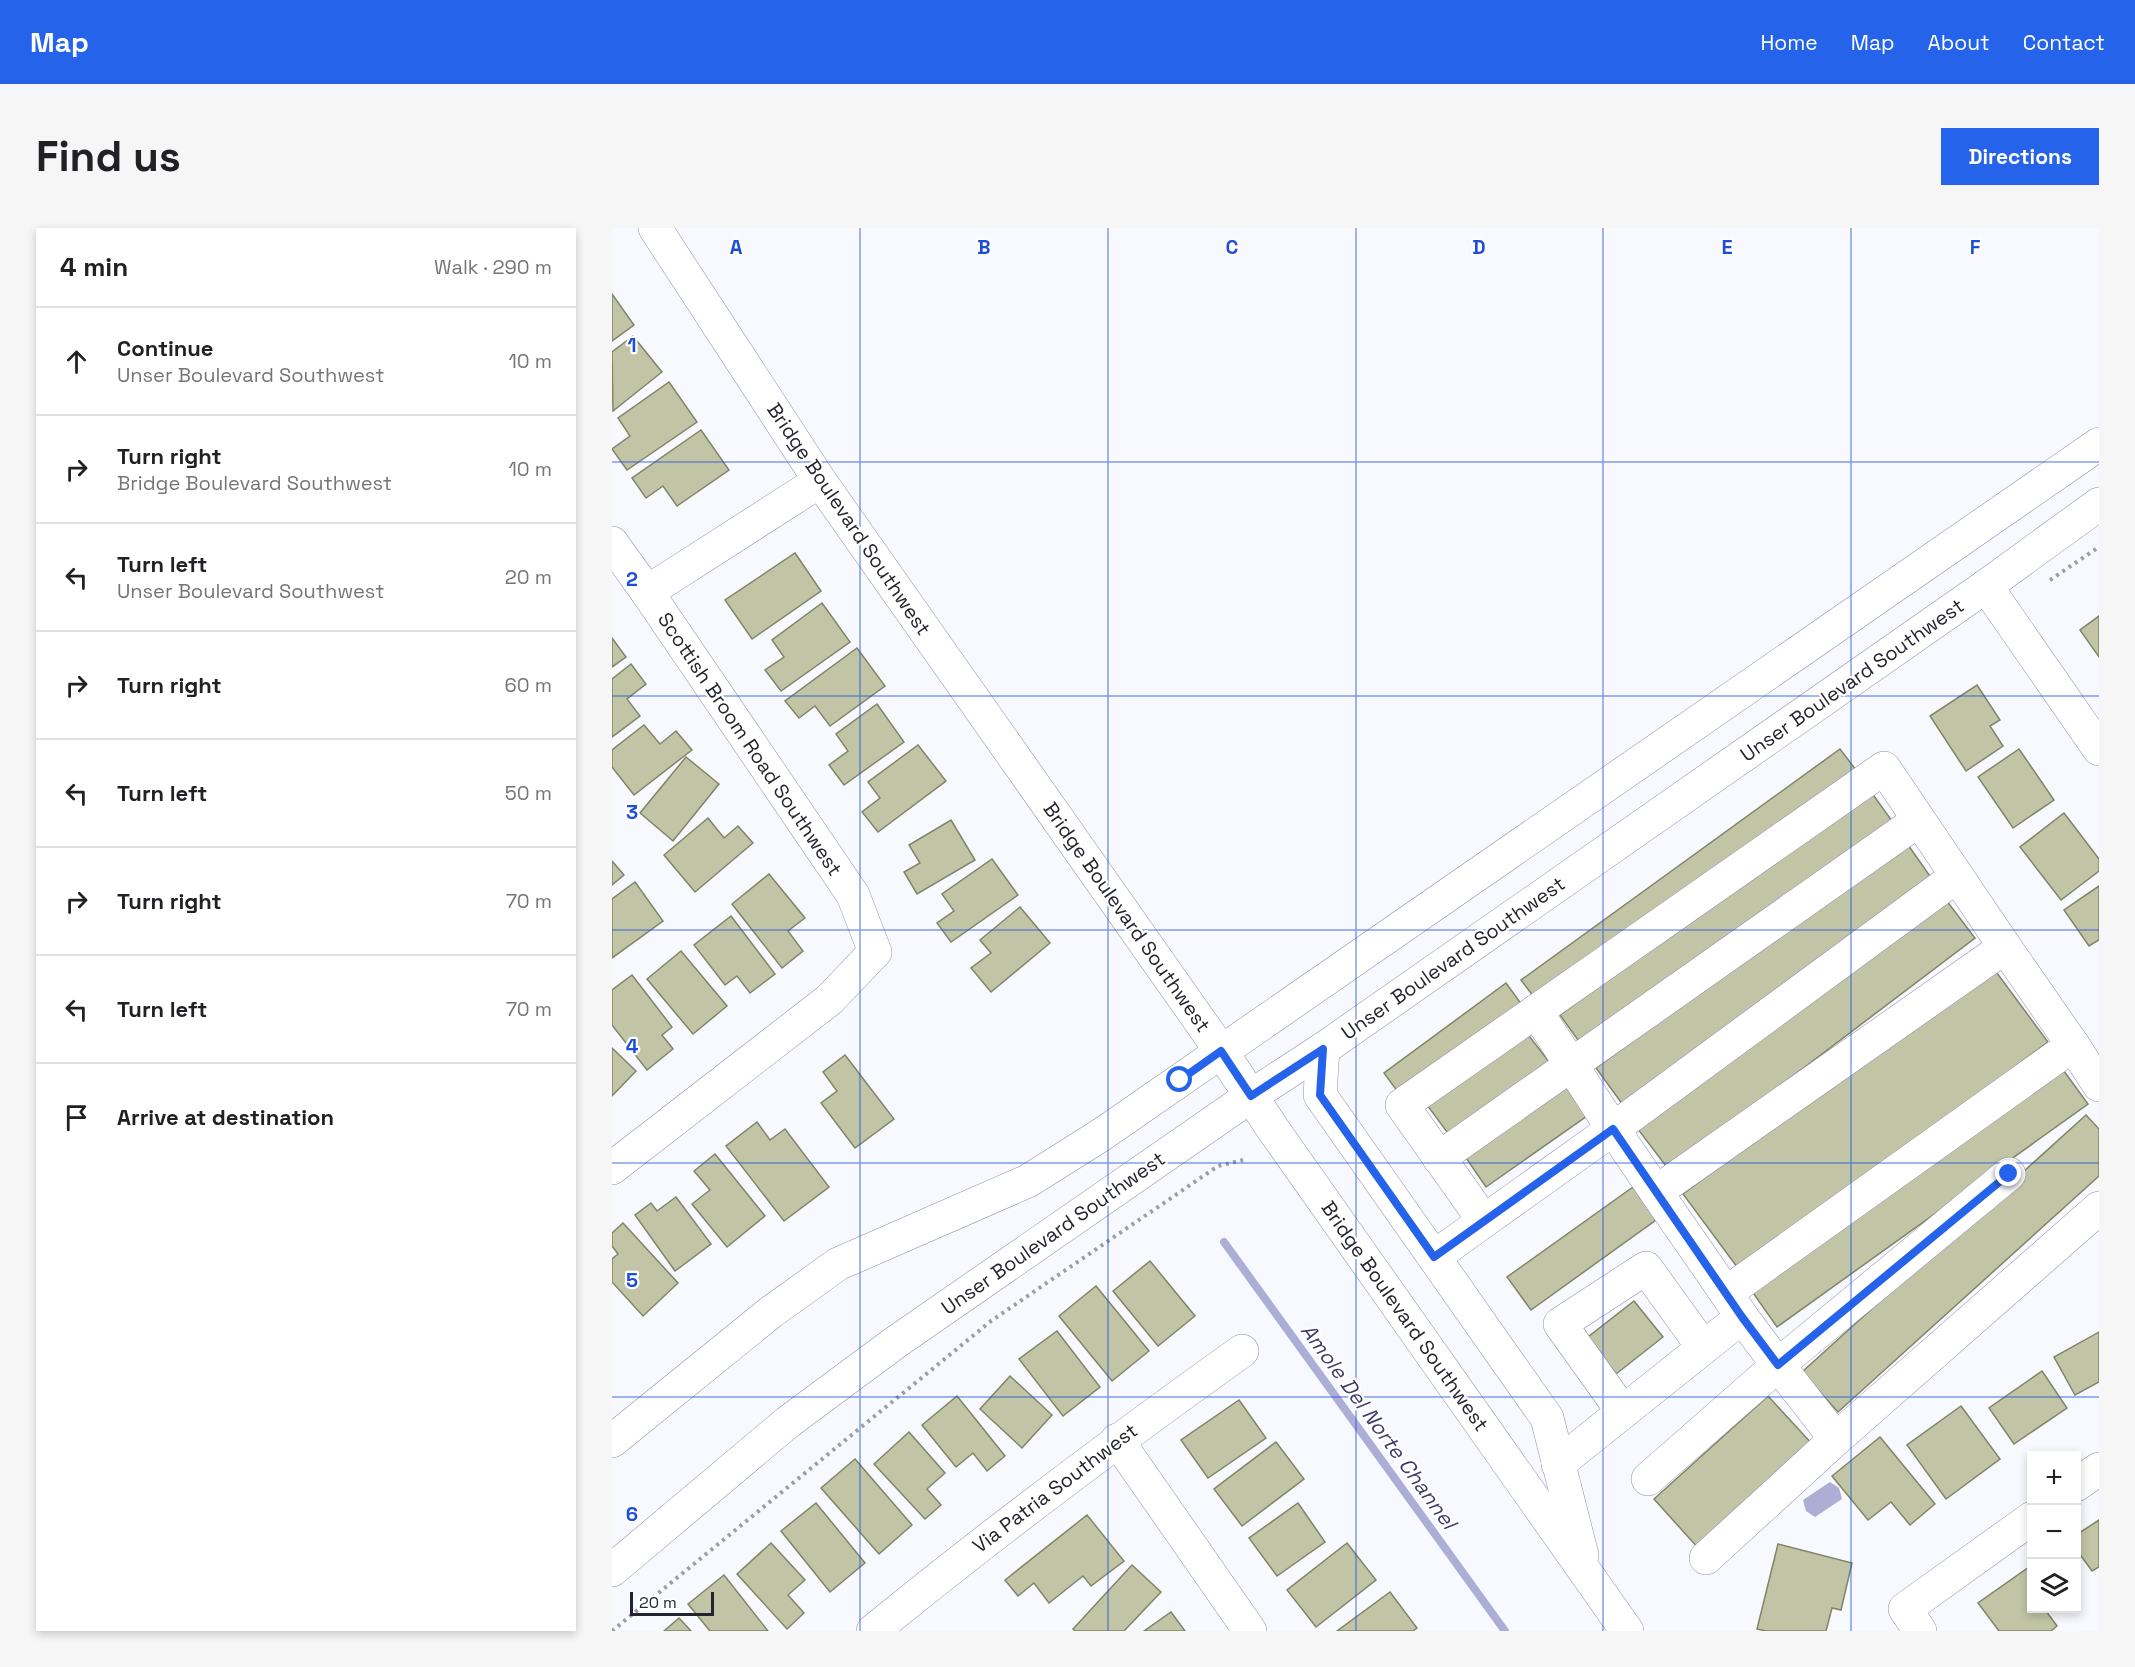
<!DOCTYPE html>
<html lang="en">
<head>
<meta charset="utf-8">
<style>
	:root { --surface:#fff; --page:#f6f6f6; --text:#202124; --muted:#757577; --line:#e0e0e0; --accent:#2563eb }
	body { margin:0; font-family:"Space Grotesk",sans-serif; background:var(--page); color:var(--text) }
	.controls { position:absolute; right:18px; bottom:18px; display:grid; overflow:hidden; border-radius:0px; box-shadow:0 3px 9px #0003 }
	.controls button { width:54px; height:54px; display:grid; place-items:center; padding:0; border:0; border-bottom:2px solid var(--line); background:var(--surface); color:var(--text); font:30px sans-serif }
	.scale { position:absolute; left:18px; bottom:15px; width:84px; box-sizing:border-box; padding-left:6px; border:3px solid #23242f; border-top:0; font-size:16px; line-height:21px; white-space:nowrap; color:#23242f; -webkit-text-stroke:4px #fff; paint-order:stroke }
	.stop { position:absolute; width:18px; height:18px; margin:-14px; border:4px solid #2563eb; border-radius:50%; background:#fff }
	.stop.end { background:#2563eb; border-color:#fff; box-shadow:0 2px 6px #0008 }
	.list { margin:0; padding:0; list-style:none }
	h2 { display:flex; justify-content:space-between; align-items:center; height:78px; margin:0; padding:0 24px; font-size:26px }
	h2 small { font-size:20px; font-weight:400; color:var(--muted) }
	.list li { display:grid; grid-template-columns:39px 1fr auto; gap:18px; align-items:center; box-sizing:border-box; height:108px; padding:0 24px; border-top:2px solid var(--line) }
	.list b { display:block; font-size:22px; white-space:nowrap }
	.list p { margin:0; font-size:20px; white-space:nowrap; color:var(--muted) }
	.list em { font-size:20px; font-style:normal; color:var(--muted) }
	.icon { flex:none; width:33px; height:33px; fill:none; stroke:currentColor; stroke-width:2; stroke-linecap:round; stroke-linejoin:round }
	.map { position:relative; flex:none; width:1487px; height:1403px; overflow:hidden; border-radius:0px }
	header { display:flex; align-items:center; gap:36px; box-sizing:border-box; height:84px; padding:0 30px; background:var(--accent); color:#fff }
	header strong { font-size:28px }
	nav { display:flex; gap:33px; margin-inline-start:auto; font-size:21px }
	.intro { display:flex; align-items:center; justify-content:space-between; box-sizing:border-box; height:144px; padding:0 36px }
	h1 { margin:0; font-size:42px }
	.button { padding:15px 27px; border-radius:0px; background:var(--accent); color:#fff; font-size:21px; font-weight:700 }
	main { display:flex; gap:36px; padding:0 36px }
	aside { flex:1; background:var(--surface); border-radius:0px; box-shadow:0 3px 9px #0003 }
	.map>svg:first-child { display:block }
	.water { fill:#acaed5 }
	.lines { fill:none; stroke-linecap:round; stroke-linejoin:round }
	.stream { stroke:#acaed5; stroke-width:8 }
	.building { fill:#c1c5a6; stroke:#818568; stroke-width:1.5 }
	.minor-casing { stroke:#8e90ad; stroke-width:34 }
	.major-casing { stroke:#8e90ad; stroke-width:34 }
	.path { stroke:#9c9da6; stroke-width:4; stroke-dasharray:3 4.5; stroke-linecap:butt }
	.minor { stroke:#fff; stroke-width:33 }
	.major { stroke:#fff; stroke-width:33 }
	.route { stroke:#2563eb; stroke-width:8 }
	.grid { fill:none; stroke:#1d4ed8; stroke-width:1.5; stroke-opacity:0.55 }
	.labels { text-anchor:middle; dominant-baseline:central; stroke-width:4.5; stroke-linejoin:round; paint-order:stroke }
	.street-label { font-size:20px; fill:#23242f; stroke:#fff }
	.water-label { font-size:21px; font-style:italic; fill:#3b3a6d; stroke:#fff }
	.grid-label { font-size:20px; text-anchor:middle; font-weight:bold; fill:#1d4ed8; stroke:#fff; stroke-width:4.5; stroke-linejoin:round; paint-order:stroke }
</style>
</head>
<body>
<header>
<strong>Map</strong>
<nav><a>Home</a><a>Map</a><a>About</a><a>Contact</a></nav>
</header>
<div class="intro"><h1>Find us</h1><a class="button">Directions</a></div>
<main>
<aside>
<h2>4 min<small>Walk · 290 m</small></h2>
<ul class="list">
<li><svg class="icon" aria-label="ahead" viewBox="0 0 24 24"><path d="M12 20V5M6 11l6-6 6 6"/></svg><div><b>Continue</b><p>Unser Boulevard Southwest</p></div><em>10 m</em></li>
<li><svg class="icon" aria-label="right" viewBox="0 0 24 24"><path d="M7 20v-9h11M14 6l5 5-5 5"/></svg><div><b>Turn right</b><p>Bridge Boulevard Southwest</p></div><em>10 m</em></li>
<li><svg class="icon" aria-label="left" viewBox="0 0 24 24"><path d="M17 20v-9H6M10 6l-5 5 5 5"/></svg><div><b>Turn left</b><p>Unser Boulevard Southwest</p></div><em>20 m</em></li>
<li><svg class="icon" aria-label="right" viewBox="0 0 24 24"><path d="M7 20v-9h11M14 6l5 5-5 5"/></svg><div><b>Turn right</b></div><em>60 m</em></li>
<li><svg class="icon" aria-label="left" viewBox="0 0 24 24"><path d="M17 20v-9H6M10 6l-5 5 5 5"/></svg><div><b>Turn left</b></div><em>50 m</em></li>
<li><svg class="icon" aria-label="right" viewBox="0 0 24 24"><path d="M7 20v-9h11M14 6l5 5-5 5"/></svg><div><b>Turn right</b></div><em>70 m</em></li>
<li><svg class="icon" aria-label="left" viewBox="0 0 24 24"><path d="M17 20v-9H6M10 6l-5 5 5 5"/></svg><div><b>Turn left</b></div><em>70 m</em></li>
<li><svg class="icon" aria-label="arrive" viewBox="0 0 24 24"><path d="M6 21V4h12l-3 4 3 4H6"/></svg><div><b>Arrive at destination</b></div></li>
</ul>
</aside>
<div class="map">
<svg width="1487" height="1403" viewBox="0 0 1487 1403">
	<rect width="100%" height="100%" fill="#f8f9ff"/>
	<!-- water -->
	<path class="water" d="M1218,1254l9,6 3,11 -27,18 -9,-6 -3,-11z"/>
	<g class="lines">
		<!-- stream -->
		<path class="stream" d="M612,1014l281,389"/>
	</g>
	<!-- building -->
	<g class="building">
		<path d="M0,66l22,31 -22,16z"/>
		<path d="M21,108l29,36 -49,39 -1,-59z"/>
		<path d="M57,154l28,40 -70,48 -15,-21 18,-13 -12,-18z"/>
		<path d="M89,202l28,40 -52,36 -14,-20 -17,12 -14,-20z"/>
		<path d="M183,325l26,38 -69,48 -27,-39z"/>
		<path d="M210,375l28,39 -69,49 -16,-21 19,-13 -12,-17z"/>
		<path d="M1487,388v41l-19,-27z"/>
		<path d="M0,410l14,19 -14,10z"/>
		<path d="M245,420l28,38 -55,40 -15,-20 -16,12 -14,-17z"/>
		<path d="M19,436l15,20 -19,15 13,17 -28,21v-58z"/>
		<path d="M1365,457l23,35 -10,6 13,20 -37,25 -36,-55z"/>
		<path d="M265,476l27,38 -60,43 -15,-20 19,-14 -12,-17z"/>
		<path d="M32,497l16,19 16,-13 16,19 -58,45 -22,-28v-17z"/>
		<path d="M306,517l28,36 -68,51 -16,-20 18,-14 -12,-16z"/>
		<path d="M1228,521l16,21 -319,231 -16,-21z"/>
		<path d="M1407,521l35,51 -41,28 -35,-51z"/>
		<path d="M74,529l33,27 -46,57 -33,-28z"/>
		<path d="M1257,561l23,32 -309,226 -23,-32z"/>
		<path d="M1452,585l35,46v12l-38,29 -41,-53z"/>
		<path d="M96,590l16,20 14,-12 15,17 -58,49 -31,-37z"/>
		<path d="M339,592l24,40 -58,34 -13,-22 16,-9 -11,-18z"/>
		<path d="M1294,614l26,37 -309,226 -27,-37z"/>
		<path d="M380,631l26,36 -67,47 -14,-19 17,-12 -12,-17z"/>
		<path d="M0,633l12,14 -12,10z"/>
		<path d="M157,646l36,44 -17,13 15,20 -21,17 -50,-64z"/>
		<path d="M23,654l28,39 -51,37v-59z"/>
		<path d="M1487,658v54l-10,6 -25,-36z"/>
		<path d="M1331,668l32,42 -306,232 -32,-42z"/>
		<path d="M408,679l30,36 -59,49 -20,-24 20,-15 -11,-13z"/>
		<path d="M119,688l44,58 -25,19 -13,-17 -12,9 -31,-40z"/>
		<path d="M69,723l46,55 -34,28 -46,-55z"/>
		<path d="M1379,737l57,77 -308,229 -57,-77z"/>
		<path d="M20,747l40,52 -10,8 11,14 -26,21 -35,-45v-35z"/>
		<path d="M894,755l16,22 -122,90 -16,-22z"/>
		<path d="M914,804l24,31 -100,73 -23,-31z"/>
		<path d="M0,820l24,23 -24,25z"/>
		<path d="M233,827l49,64 -39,29 -34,-45 16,-12 -14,-19z"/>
		<path d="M1449,839l27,37 -311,223 -26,-37z"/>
		<path d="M952,856l23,32 -101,71 -22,-32z"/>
		<path d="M1474,887l13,14v47l-261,236 -36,-40z"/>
		<path d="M145,894l13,18 15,-11 44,58 -45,34 -58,-75z"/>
		<path d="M103,926l50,62 -38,31 -35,-43 18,-14 -16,-19z"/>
		<path d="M1021,959l23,33 -125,90 -24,-33z"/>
		<path d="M64,969l35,47 -36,27 -40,-56 16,-12 6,8z"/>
		<path d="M11,995l55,60 -35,33 -31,-34v-23l6,-5 -6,-8v-13z"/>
		<path d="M538,1033l45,55 -37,30 -45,-55z"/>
		<path d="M484,1058l53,65 -37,30 -53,-65z"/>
		<path d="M1022,1073l29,36 -47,37 -28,-37z"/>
		<path d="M445,1103l43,56 -37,29 -44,-57z"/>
		<path d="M1487,1104v50l-24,13 -21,-38z"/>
		<path d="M1430,1143l25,37 -53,36 -25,-36z"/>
		<path d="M398,1148l42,39 -30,33 -42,-39z"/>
		<path d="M345,1168l48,60 -18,15 -14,-18 -17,14 -34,-42z"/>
		<path d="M1156,1168l45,49 -114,104 -45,-50z"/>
		<path d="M627,1172l27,38 -58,40 -27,-38z"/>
		<path d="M1349,1178l39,53 -54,40 -39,-54z"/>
		<path d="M297,1204l36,41 -18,16 14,16 -16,14 -51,-55z"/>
		<path d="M1268,1209l55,67 -25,21 -19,-23 -23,18 -36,-44z"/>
		<path d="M664,1214l28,37 -62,47 -28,-37z"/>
		<path d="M243,1231l57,66 -33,29 -58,-66z"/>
		<path d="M204,1275l49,60 -35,29 -49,-61z"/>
		<path d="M686,1275l27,39 -48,34 -28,-38z"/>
		<path d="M475,1287l37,46 -33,25 -8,-10 -34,27 -15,-20 -16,13 -13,-16z"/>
		<path d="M1487,1292v47l-7,4 -16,-22v-14z"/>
		<path d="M159,1315l34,37 -17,15 16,18 -17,16 -50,-55z"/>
		<path d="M735,1315l29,37 -60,47 -29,-37z"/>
		<path d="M1166,1316l74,19 -11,47 -9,-2 -6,23h-60l-9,-2z"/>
		<path d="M520,1337l29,27 -37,39h-49l-2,-2z"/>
		<path d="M1420,1337v43h17l-3,3 11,15 -6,5h-52l-21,-28z"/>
		<path d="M112,1347l44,56h-58l-22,-27z"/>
		<path d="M778,1364l27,36 -4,3h-76z"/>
		<path d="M559,1384l14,19h-41z"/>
		<path d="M67,1390l12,13h-27z"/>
	</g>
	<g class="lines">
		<!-- minor casing -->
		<g class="minor-casing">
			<g id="minor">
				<path d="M43,0l165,253 401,570 54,81 352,499"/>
				<path d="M0,315l35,49 206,303 22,57 -46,48 -217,168"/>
				<path d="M1374,358l113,163"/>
				<path d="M35,364l173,-111"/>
				<path d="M924,783l77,118 344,-253"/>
				<path d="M711,821l-3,46 227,323 35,137"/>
				<path d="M827,930l480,-338"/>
				<path d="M1044,964l-43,-63 -129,92 -82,-116 482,-337 121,179"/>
				<path d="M822,1029l50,-36"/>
				<path d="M1114,1065l-70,-101 349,-245 68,98"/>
				<path d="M1130,1089l36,48 231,-191"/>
				<path d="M1011,1184l-63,-88 86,-56 57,79"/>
				<path d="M505,1212l133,191"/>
				<path d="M946,1236l184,-147 -16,-24 347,-248 26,40"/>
				<path d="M1036,1251l130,-114 58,74 263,-231"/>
				<path d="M1464,1257l23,-16"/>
				<path d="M1094,1330l130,-119"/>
				<path d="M261,1403c120,-98 243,-190 369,-280"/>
				<path d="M1308,1403l-15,-22 127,-91"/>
			</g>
		</g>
		<!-- major casing -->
		<g class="major-casing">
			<g id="major">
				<path d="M0,1213l159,-129 67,-48 190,-83 73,-46 998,-691"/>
				<path d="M0,1342l176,-148 108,-80 355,-246 72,-47 663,-463 113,-82"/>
			</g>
		</g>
		<!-- path -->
		<g class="path">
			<path d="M1438,352l49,-33"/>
			<path d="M0,1403l379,-310 227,-155 25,-6"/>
		</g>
		<!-- minor -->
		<use href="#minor" class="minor"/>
		<!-- major -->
		<use href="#major" class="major"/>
	</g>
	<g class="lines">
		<!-- route -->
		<path class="route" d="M568,852l41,-29 30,45 72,-47 -3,46 114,162 179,-128 129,188 36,48 231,-191"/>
	</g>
	<!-- grid -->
	<path class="grid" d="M248,0v1403M496,0v1403M744,0v1403M991,0v1403M1239,0v1403M0,234h1487M0,468h1487M0,702h1487M0,935h1487M0,1169h1487"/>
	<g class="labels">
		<!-- street labels -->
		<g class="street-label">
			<text transform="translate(237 291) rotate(56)">Bridge Boulevard Southwest</text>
			<text transform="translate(1240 452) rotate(-35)">Unser Boulevard Southwest</text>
			<text transform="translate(138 516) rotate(56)">Scottish Broom Road Southwest</text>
			<text transform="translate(515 689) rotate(55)">Bridge Boulevard Southwest</text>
			<text transform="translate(841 730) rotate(-35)">Unser Boulevard Southwest</text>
			<text transform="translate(441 1005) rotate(-35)">Unser Boulevard Southwest</text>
			<text transform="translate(793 1088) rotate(55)">Bridge Boulevard Southwest</text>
			<text transform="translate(443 1260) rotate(-37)">Via Patria Southwest</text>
		</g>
		<!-- water labels -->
		<g class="water-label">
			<text transform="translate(767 1198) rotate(54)">Amole Del Norte Channel</text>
		</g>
	</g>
	<g class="grid-label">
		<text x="124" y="26">A</text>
		<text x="372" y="26">B</text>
		<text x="620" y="26">C</text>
		<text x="867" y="26">D</text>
		<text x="1115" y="26">E</text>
		<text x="1363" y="26">F</text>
		<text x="20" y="124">1</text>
		<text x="20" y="358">2</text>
		<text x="20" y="591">3</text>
		<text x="20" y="825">4</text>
		<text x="20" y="1059">5</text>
		<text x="20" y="1293">6</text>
	</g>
</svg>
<div class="controls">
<button>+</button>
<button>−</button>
<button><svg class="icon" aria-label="layers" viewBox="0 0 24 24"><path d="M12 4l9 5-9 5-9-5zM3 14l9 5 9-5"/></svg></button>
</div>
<div class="scale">20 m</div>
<div class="stop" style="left:568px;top:852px"></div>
<div class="stop end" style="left:1397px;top:946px"></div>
</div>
</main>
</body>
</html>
